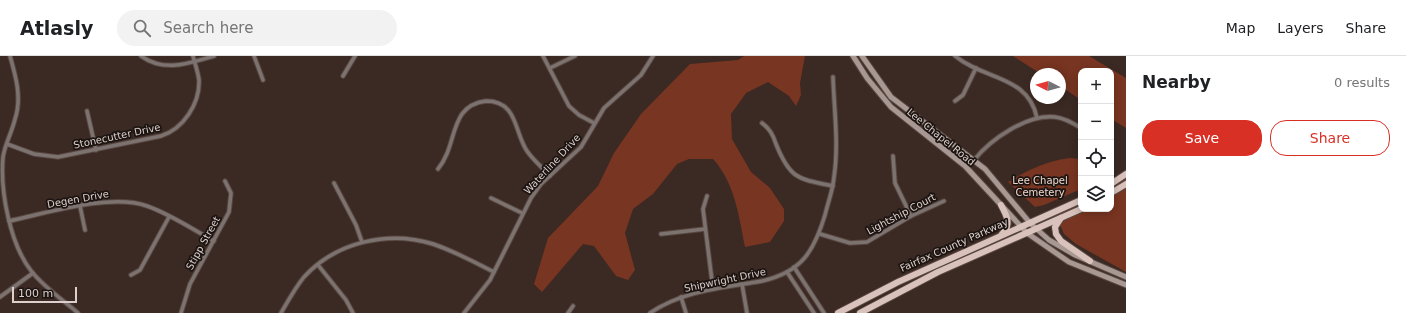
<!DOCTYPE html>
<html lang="en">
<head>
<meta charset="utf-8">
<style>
	:root { --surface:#fff; --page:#f2f2f2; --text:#202124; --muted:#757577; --line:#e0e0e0; --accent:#d93025 }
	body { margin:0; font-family:"DejaVu Sans",sans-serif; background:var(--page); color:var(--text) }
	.controls { position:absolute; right:12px; top:12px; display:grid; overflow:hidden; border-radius:8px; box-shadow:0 2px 10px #0003 }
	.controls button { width:36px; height:36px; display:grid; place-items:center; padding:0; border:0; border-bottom:1px solid var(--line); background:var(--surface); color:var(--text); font:20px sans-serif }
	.compass { position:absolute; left:1030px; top:12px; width:36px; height:36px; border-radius:50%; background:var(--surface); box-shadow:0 2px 10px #0003; rotate:276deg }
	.scale { position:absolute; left:12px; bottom:10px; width:65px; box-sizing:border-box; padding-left:4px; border:2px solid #ddd0cc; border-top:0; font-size:11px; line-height:14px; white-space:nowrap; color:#ddd0cc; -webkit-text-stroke:3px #1c1411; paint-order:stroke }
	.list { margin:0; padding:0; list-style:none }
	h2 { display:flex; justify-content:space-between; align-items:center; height:52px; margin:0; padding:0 16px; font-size:17px }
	h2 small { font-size:13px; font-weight:400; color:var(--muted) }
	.actions { display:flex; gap:8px; padding:12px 16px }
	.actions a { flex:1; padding:9px 0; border:1px solid var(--accent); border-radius:16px; text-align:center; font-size:14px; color:var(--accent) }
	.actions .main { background:var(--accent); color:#fff }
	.icon { flex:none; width:22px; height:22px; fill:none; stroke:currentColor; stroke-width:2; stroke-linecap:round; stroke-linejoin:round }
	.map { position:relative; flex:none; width:1126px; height:257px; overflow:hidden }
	header { display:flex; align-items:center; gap:24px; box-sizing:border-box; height:56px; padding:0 20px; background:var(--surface); border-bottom:1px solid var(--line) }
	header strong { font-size:19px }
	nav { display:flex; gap:22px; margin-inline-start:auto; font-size:14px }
	.search { width:280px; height:36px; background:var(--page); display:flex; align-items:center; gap:10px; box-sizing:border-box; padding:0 14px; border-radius:22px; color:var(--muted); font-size:15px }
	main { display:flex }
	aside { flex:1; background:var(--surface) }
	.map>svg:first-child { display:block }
	.green { fill:#783521 }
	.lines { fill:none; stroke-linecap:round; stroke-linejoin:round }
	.minor-casing { stroke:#584741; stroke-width:5.5 }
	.secondary-casing { stroke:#584741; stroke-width:7 }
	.trunk-casing { stroke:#584741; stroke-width:8 }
	.minor { stroke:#7c726f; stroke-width:3.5 }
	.secondary { stroke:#a89893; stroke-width:5 }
	.trunk { stroke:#dac2bc; stroke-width:6 }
	.labels { text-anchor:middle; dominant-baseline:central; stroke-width:3.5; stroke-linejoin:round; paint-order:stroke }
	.street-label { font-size:10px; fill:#ddd0cc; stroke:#1c1411 }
	.park-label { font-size:10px; fill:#eed6cf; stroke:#1c1411 }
</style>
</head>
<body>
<header>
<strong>Atlasly</strong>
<div class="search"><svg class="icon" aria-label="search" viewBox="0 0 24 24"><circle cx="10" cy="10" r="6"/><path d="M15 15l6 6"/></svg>Search here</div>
<nav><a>Map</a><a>Layers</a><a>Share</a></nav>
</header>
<main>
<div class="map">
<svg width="1126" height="257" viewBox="0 0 1126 257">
	<rect width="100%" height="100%" fill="#3b2923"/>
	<!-- green -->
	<g class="green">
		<path d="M744,0h61l-5,27 1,12 -5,11 -7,-10 -21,-14 -22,11 -15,21 1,25 19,33 19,16 14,21v12l-14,21 -25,5c-6,-30 -10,-64 -32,-88h-24l-12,5 -24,30 -20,15 -8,24 10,37 -7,10 -12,-4 -22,-30 -11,-2 -41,48 -8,-8 14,-46 50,-52 16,-33 27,-39 49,-50 48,-4z"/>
		<path d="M1013,0h76l37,22v50l-15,-9v-48h-30v29l-21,-14v-12h-19z"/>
		<path d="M1070,102l11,1v30l-37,16 -9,2 -27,-25c20,-12 38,-21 62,-24z"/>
		<path d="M1126,117v99l-50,-28 -12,-10 -3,-7 -19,-13 39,-18v13h30v-27z"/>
	</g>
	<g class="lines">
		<!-- minor casing -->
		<g class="minor-casing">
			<g id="minor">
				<path d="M10,0c6,21 12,42 5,63 -3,13 -10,25 -12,38 -3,34 7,88 29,115 13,16 31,28 46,41"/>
				<path d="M141,0c24,17 48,7 73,0"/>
				<path d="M254,0l9,24"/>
				<path d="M543,0l26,50 10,9 15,8"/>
				<path d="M955,0c29,24 73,19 82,62"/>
				<path d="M550,12l25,-12"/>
				<path d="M343,20l12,-20"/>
				<path d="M955,45l8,-6 13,-27"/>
				<path d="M87,55l9,39"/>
				<path d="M762,67c8,6 11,12 14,21 14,35 22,35 57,42"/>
				<path d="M7,88l27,10 24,3 103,-21c22,-7 39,-32 38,-56 -1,-8 -4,-16 -6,-24"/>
				<path d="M893,100l2,27 16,33"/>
				<path d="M974,104c17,-21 53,-46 81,-43 9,1 18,6 26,11"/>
				<path d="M438,113c15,-19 13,-39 24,-55 6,-8 15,-12 24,-13 32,0 28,31 41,50 6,9 16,17 23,25"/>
				<path d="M334,127l22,42 6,17"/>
				<path d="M707,140l-4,13 10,80"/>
				<path d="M491,142l31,15"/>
				<path d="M80,150l5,24"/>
				<path d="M9,165c38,-8 102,-28 138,-15 23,8 45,23 67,35"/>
				<path d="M661,178l44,-5"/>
				<path d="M820,178l30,9 17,-1 44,-26 33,-15"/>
				<path d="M318,209l28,35 7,13"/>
				<path d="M794,211l30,46"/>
				<path d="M787,216l27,41"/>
				<path d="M131,219l9,-5 29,-53"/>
				<path d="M742,228l5,29"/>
				<path d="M0,241l33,-24"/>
				<path d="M681,241l5,16"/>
				<path d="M181,257l9,-29 39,-72 2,-19 -6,-12"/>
				<path d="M281,257c7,-12 14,-25 23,-36 32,-35 84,-47 129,-33 21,7 41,18 61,28"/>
				<path d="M464,257l26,-33 41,-82 10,-14 40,-37 23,-39 37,-33 12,-19"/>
				<path d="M568,257l5,-7"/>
				<path d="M650,257c34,-23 73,-25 112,-32 40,-9 52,-30 63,-66 3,-13 8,-25 9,-38 5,-32 0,-69 -1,-100"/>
			</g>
		</g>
		<!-- secondary casing -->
		<g class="secondary-casing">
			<g id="secondary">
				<path d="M853,0l14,22 24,29 74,59 62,67 42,29 57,23"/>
				<path d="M862,0l29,41 94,72 45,54 19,17 26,15 51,22"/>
			</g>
		</g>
		<!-- trunk casing -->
		<g class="trunk-casing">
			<g id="trunk">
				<path d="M1111,128l15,-10"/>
				<path d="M1111,137l15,-9"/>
				<path d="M1001,149c6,11 11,20 1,29"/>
				<path d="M1061,162l-6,9 1,7 5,7 29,20"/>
				<path d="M838,257l60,-31 183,-82"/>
				<path d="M860,257l78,-41 143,-63"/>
			</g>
		</g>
		<!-- minor -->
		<use href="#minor" class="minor"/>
		<!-- secondary -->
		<use href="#secondary" class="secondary"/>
		<!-- trunk -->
		<use href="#trunk" class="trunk"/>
	</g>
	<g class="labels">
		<!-- street labels -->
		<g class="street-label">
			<text transform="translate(117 80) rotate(-12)">Stonecutter Drive</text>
			<text transform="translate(941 81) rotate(39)">Lee Chapel Road</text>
			<text transform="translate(552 108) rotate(-47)">Waterline Drive</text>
			<text transform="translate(78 143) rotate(-10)">Degen Drive</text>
			<text transform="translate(901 158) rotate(-28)">Lightship Court</text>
			<text transform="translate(203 187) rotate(-61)">Stipp Street</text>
			<text transform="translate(954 189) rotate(-24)">Fairfax County Parkway</text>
			<text transform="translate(725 224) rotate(-12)">Shipwright Drive</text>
		</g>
		<!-- park labels -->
		<g class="park-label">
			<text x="1040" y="124">Lee Chapel<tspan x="1040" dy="12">Cemetery</tspan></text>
		</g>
	</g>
</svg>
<div class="controls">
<button>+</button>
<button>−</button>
<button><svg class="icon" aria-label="locate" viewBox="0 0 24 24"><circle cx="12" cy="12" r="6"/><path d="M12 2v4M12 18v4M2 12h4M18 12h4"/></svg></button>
<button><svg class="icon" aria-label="layers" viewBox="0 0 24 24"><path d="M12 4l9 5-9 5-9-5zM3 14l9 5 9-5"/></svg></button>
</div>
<svg class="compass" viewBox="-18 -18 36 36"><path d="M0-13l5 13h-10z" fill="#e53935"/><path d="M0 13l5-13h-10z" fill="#757577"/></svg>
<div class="scale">100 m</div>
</div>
<aside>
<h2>Nearby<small>0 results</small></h2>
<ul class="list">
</ul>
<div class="actions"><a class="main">Save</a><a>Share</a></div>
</aside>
</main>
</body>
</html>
